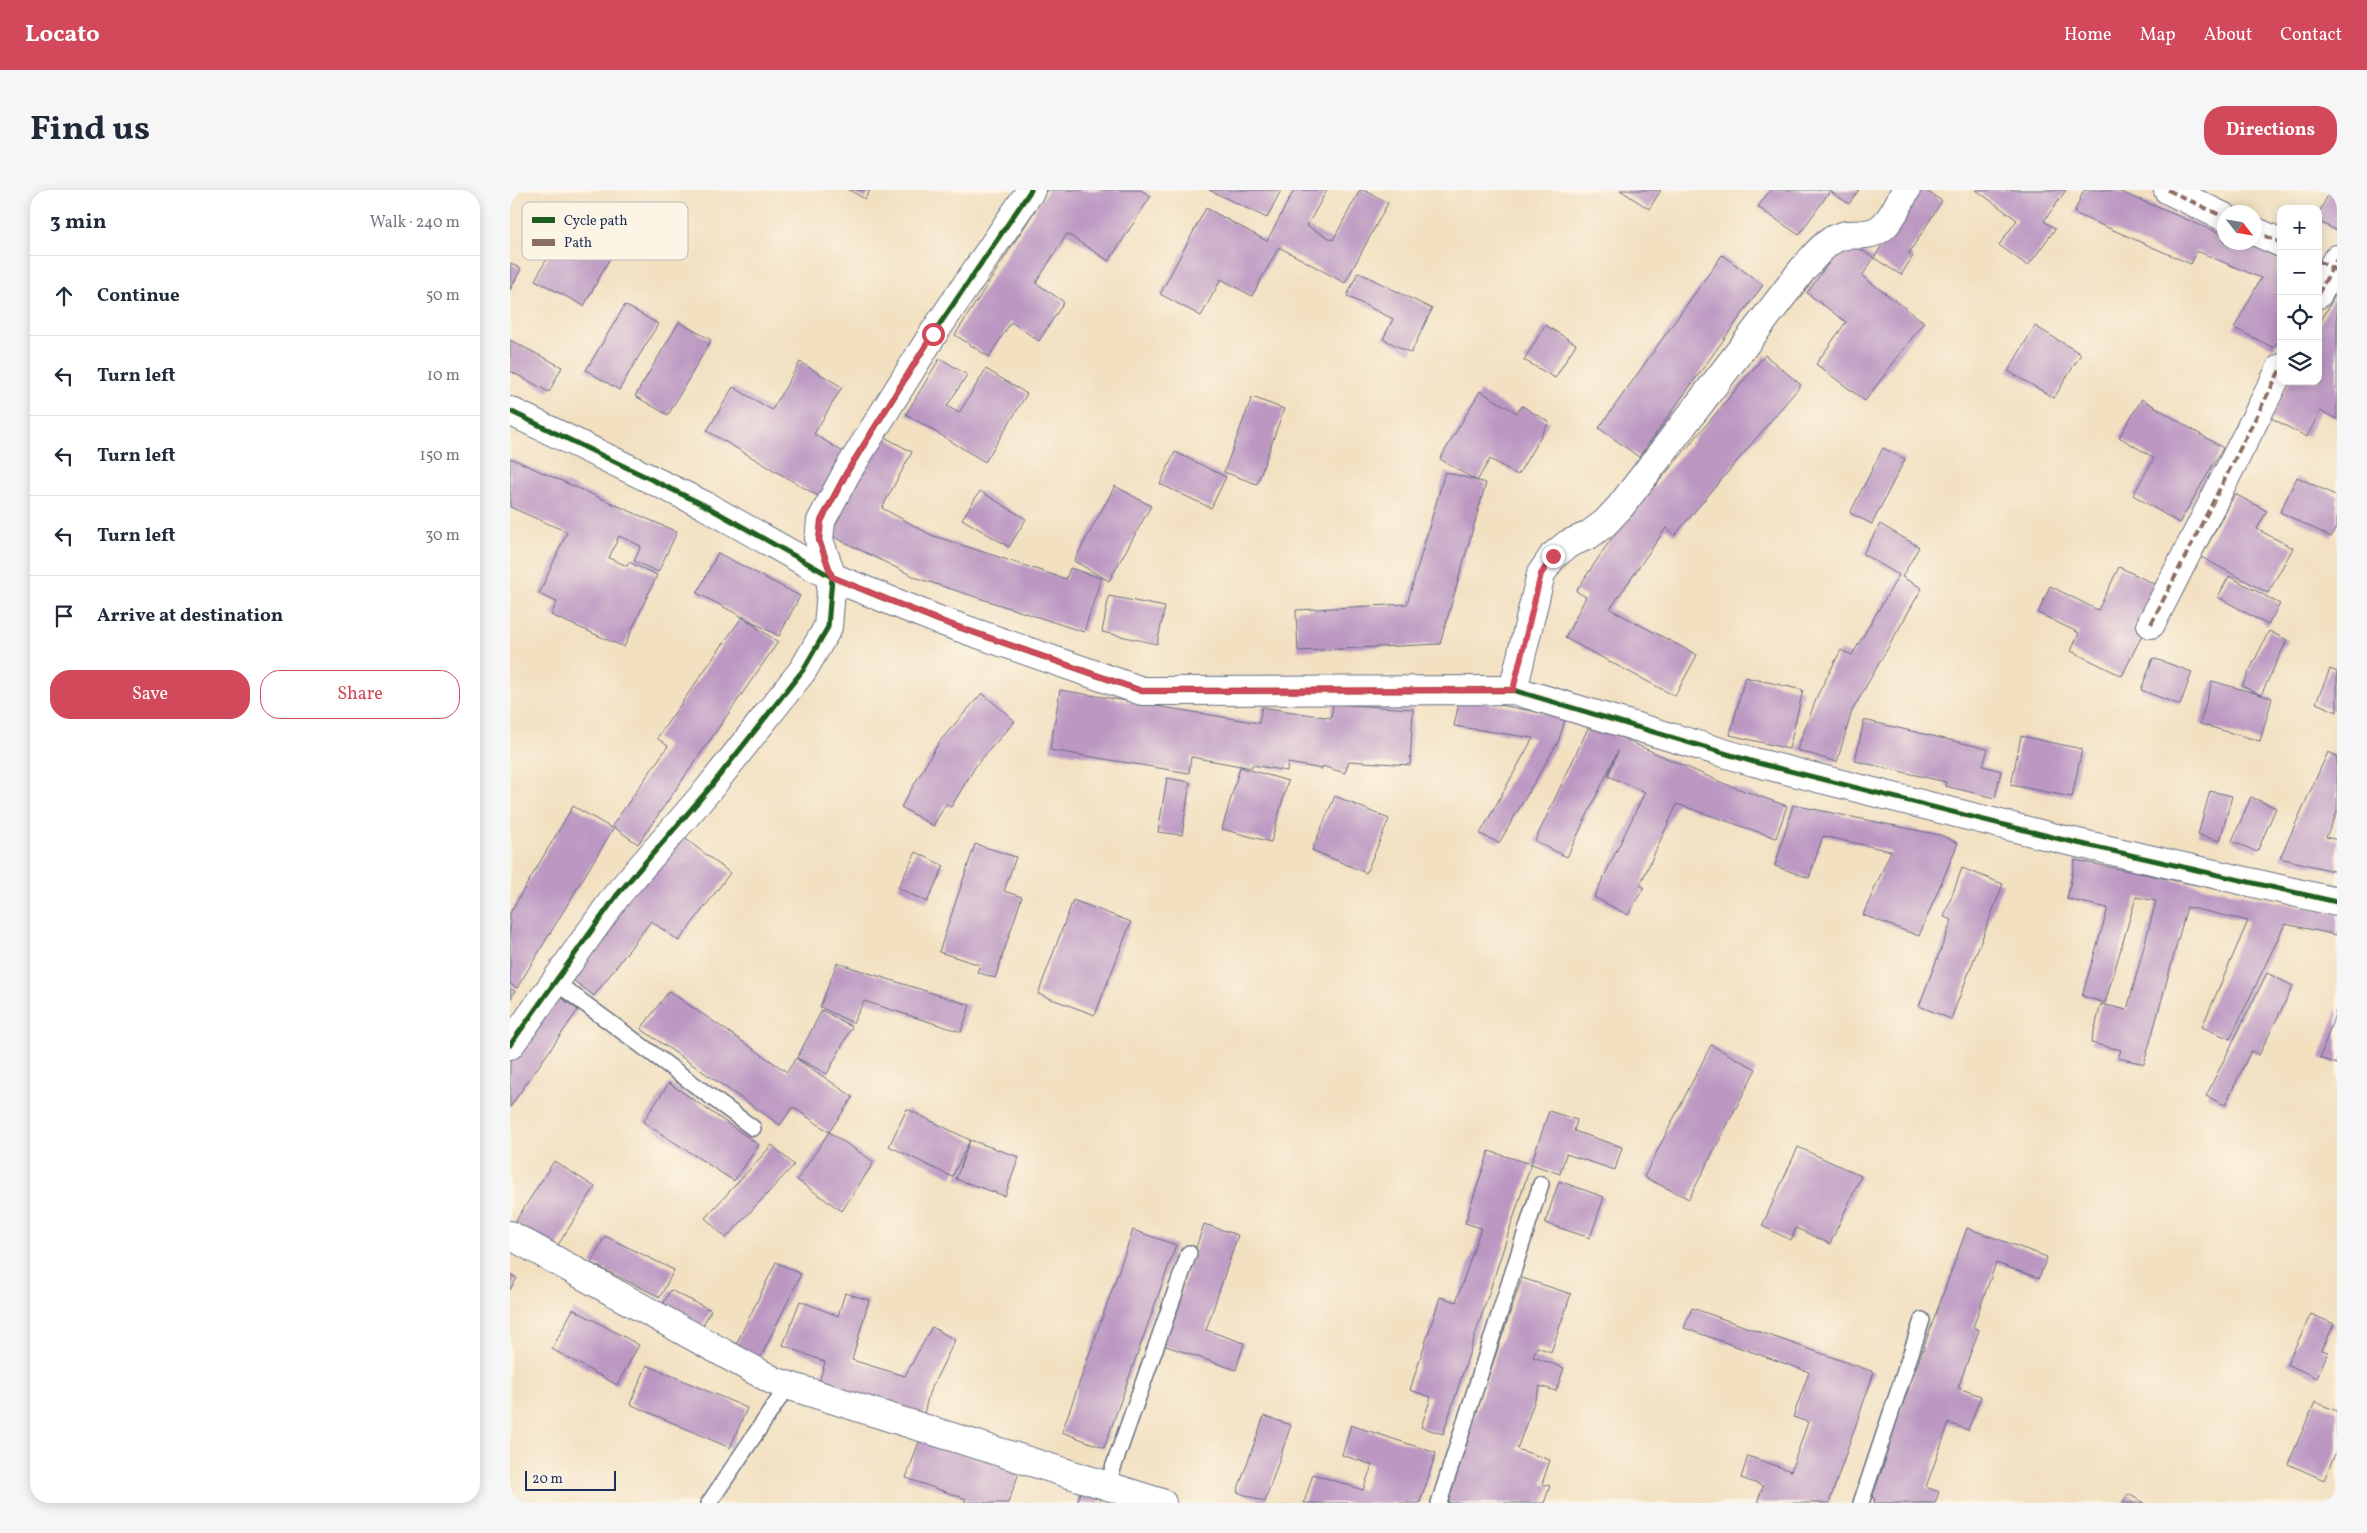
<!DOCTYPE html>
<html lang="en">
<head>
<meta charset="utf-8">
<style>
	:root { --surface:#fff; --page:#f6f6f7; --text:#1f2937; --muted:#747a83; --line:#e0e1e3; --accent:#d1495b }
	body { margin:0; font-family:Vollkorn,serif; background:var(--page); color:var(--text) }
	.controls { position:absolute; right:15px; top:15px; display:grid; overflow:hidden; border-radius:10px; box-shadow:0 2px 12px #0003 }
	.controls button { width:45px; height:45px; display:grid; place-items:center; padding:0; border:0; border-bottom:1px solid var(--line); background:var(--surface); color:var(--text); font:25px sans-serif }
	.compass { position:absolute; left:1707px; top:15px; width:45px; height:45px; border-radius:50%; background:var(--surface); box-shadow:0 2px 12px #0003; rotate:121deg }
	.scale { position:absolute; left:15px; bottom:12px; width:91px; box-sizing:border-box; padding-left:5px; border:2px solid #1b2f5e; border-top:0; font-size:14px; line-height:18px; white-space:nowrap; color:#1b2f5e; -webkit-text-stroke:4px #fcf5e5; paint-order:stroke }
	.stop { position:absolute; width:15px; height:15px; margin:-11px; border:4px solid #d1495b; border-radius:50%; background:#fff }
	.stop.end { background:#d1495b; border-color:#fff; box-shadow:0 1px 5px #0008 }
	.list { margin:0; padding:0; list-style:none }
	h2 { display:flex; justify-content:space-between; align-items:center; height:65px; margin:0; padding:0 20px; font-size:21px }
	h2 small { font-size:16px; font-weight:400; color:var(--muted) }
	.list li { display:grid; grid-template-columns:32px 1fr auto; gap:15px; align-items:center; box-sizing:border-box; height:80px; padding:0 20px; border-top:1px solid var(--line) }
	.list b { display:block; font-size:19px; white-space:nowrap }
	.list em { font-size:16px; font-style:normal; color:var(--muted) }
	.actions { display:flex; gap:10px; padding:15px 20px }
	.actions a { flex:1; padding:11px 0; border:1px solid var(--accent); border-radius:20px; text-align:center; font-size:18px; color:var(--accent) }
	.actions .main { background:var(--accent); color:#fff }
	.icon { flex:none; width:28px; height:28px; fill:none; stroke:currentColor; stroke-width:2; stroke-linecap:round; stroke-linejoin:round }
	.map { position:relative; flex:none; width:1827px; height:1313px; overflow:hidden; border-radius:20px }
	header { display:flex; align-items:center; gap:30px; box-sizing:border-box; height:70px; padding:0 25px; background:var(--accent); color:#fff }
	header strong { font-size:24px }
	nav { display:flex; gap:28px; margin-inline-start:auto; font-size:18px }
	.intro { display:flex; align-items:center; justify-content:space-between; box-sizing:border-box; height:120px; padding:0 30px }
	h1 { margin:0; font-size:35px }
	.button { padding:12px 22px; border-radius:20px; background:var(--accent); color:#fff; font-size:18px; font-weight:700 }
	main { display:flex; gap:30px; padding:0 30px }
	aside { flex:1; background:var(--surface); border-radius:20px; box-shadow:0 2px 12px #0003 }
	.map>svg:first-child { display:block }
	.building { fill:#bb97c2 }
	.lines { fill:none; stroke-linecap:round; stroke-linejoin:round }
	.lane-casing { stroke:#666d81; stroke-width:18 }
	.street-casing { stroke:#666d81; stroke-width:30 }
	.lane { stroke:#fff; stroke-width:15 }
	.street { stroke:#fff; stroke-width:28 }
	.quiet { stroke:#8d6e63; stroke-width:4; stroke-dasharray:8 4; stroke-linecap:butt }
	.cycleway-casing { stroke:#fcf5e5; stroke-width:8 }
	.cycleway { stroke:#1b5e20; stroke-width:5 }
	.route { stroke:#d1495b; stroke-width:6 }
	.key { fill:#fcf5e5; stroke:#b8babc; stroke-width:1 }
	.key-label { font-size:14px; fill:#1b2f5e }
</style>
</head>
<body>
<header>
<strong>Locato</strong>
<nav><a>Home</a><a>Map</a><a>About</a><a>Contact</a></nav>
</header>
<div class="intro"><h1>Find us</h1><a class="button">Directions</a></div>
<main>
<aside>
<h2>3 min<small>Walk · 240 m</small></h2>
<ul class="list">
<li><svg class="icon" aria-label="ahead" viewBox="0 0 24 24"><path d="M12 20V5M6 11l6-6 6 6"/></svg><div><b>Continue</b></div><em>50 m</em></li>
<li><svg class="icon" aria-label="left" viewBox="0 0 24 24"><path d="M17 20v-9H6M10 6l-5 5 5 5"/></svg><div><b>Turn left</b></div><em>10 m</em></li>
<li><svg class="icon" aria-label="left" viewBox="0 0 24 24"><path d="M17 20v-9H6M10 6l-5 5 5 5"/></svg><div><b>Turn left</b></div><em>150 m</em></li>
<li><svg class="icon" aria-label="left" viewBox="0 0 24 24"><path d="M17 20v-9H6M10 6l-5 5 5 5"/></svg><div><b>Turn left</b></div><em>30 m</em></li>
<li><svg class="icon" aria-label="arrive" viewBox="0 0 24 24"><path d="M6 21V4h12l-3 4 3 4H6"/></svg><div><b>Arrive at destination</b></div></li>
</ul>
<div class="actions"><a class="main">Save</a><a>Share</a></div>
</aside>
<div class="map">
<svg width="1827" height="1313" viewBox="0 0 1827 1313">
	<rect width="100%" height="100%" fill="#fcf5e5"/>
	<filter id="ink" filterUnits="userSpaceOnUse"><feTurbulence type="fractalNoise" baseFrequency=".02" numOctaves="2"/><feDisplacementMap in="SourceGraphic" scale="10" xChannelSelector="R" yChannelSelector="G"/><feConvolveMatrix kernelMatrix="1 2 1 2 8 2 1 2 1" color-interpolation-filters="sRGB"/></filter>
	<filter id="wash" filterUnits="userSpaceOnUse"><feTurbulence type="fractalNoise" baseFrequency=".0096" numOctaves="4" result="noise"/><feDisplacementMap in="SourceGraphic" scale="20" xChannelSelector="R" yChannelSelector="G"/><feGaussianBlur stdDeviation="1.12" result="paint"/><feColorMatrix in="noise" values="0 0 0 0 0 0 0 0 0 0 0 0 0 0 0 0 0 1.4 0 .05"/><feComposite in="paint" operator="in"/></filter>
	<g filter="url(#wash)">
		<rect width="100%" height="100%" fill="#f2e0c1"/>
		<g id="blocks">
			<!-- building -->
			<g class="building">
				<path d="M339,0h21l-5,9z"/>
				<path d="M538,0h93l10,6 -42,65 -42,-27 -31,49 28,19 -25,39 -28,-19 -22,35 -34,-22z"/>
				<path d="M699,0h72l-14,28z"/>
				<path d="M784,0h33l-20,36 26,14 27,-50h4l24,13 -43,80 -66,-36 -27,49 -31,-17 -20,37 -41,-22 46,-86 61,33z"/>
				<path d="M1110,0h41l-12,19z"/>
				<path d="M1260,0h89l-10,14 -19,-13 -31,44 -41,-28z"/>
				<path d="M1406,0h9l17,11 -33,52 4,3 -12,19 -27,-17z"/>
				<path d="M1466,0h90l-22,31 11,8 -27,37 -29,-21 18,-25z"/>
				<path d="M1574,0h32l108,45v7h20l37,16v78l-7,12 -40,-20 27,-50 -64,-27 -6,13 -117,-51z"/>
				<path d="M1821,0h6v41l-19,-10v-7z"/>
				<path d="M53,40l48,26 -27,50 -49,-26z"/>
				<path d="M1335,50l29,18 -12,18 62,46 -59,79 -49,-37 30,-42 -39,-29z"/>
				<path d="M1212,65l41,30 -124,172 -40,-29z"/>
				<path d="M0,73l11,6 -11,21z"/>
				<path d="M848,82l74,37 -21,44 -28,-14 10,-20 -46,-23z"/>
				<path d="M1827,101v128l-17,-8 -13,26 -36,-19 19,-37h28v-54z"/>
				<path d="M115,115l33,19 -39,66 -33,-20z"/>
				<path d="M169,132l32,18 -43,75 -33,-19z"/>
				<path d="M1035,135l31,19 -21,34 -31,-18z"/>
				<path d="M1525,136l46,28 -27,44 -46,-27z"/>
				<path d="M0,150l52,27 -13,25 -39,-21z"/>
				<path d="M1255,165l36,30 -126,150 -9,-7 -56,81 87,46 -22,41 -110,-58 21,-41 -10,-6 60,-89 3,3z"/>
				<path d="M430,168l27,17 -20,31 12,7 27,-44 41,25 -42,68 -79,-48z"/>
				<path d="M290,172l42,25 -28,47 34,21 -25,44 -116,-68 26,-44 39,23z"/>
				<path d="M970,201l37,22 5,-7 27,16 -31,53 -28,-16 -13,22 -37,-22z"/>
				<path d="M742,207l32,12 -27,75 -33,-12z"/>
				<path d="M1632,209l81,49 -44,75 -46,-28 21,-37 -35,-21z"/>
				<path d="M369,244l33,18 -30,56 49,27 135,44 4,-11 31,10 -17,54 -167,-54 -91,-45z"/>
				<path d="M1373,258l22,11 -33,65 -22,-11z"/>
				<path d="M665,262l51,25 -15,31 -51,-24z"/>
				<path d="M0,268l167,74 -19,40 -24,-11 7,-15 -22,-10 -10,22 18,8 2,-4 28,13 -33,72 -73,-32 6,-13 -18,-8 28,-62 -57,-25z"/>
				<path d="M935,282l41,11 -46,161 -142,7 -2,-41 111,-6z"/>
				<path d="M1787,287l40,19v29l-6,12 -51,-25z"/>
				<path d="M605,296l36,20 -42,75 -35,-20z"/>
				<path d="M470,301l46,28 -17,28 -47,-28z"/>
				<path d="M1725,304l32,17 -10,18 36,19 -25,45 -67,-36z"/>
				<path d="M1370,334l39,23 -17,30 20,11 -70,123 -15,51 -40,-12 21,-56 23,-44 11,5 47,-80 -36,-21z"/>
				<path d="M208,363l82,43 -21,40 -82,-43z"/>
				<path d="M1609,377l40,19 -15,45 -22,45 -51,-25 8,-18 -41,-20 12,-27 48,24z"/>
				<path d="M1719,386l51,28 -12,21 -50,-28z"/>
				<path d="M599,406l56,11 -8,37 -55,-12z"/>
				<path d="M232,427l36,25 -140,202 -26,-18 56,-80 -11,-8z"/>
				<path d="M1759,441l18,9 -26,55 -19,-9z"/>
				<path d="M1643,468l39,14 -12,33 -39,-15z"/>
				<path d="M1820,479l7,3v40l-21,-9z"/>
				<path d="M1235,487l58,13 -14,59 -59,-14z"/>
				<path d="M1702,491l60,17 -12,43 -60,-17z"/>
				<path d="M550,500l199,33 3,-16 69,11 2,-14 80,5 -3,56 -61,-4 -4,12 -23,-7v3l-34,-6 -1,8 -35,-6v3l-61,-11 -2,16 -139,-23z"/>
				<path d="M472,503l33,28 -38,43 -26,43 -5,-3 -13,22 -32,-19 38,-65z"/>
				<path d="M950,508l106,19 -8,25 -59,101 -19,-9 53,-96 -79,-12z"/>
				<path d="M1354,530l124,29 -5,17 18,5 -6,27 -50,-12 1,-4 -91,-21z"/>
				<path d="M1080,534l135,60 62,22 -11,32 -99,-34 -37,81 4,2 -16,28 -34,-18 51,-105 -37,-16 10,-25 -51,106 -32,-16z"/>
				<path d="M1511,546l61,13 -10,48 -61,-12z"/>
				<path d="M1818,562l9,4v57l-11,24 11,3v32l-57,-14z"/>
				<path d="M730,577l48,14 -17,61 -49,-13z"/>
				<path d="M657,588l23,4 -8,53 -24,-3z"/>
				<path d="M1700,601l22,5 -12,45 -22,-6z"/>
				<path d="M825,606l54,23 -23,54 -54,-23z"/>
				<path d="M1741,607l25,11 -19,44 -25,-11z"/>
				<path d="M1283,615l147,30 18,8 -39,93 -56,-21 28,-64 -68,-15 -14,42 -34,-12z"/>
				<path d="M63,616l40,23 -96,159 -7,-4v-71z"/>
				<path d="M168,643l52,40 -51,68 -28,-20 -57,75 -25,-19z"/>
				<path d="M465,654l41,13 -12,34 18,6 -27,81 -18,-6 3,-7 -41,-13z"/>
				<path d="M406,662l28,14 -17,36 -29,-14z"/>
				<path d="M1565,670l262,54v21l-52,-11 -55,115 -28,-12 46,-106 -61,-14 -43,157 -26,-6 3,-8 -30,-7 10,-39 26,6 29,-109 -20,-4 -31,106 -23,-7 26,-88 -41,-9z"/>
				<path d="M1452,678l41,16 -52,135 -32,-13 33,-86 -8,-3z"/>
				<path d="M563,710l58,22 -36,93 -57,-21z"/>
				<path d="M327,773l133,42 -9,27 -97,-31 -11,22 -33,-16z"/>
				<path d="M1757,783l26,13 -34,69 -8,-4 -26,54 -19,-9z"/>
				<path d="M0,798l5,3 -5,9z"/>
				<path d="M159,801l118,81 9,-14 57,39 -24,35 -36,-25 -13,18 -139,-96z"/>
				<path d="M44,803l24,17 -68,97v-50z"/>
				<path d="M1827,818v56l-17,-6z"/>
				<path d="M312,820l30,17 -25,47 -30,-16z"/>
				<path d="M1201,855l45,24 -67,130 -45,-22z"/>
				<path d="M159,893l90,62 -25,36 -91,-59z"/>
				<path d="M397,919l63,31 49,17 -14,39 -49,-17 14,-39 -18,37 -63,-31z"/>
				<path d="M1039,921l28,9 -3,11 48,16 -7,23 -49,-16 -6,20 -29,-10z"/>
				<path d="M319,942l45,30 -32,49 -45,-31z"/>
				<path d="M262,955l22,20 -68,73 -21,-20z"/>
				<path d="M1288,957l63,29 -31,68 -34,-16 -5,12 -29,-14z"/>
				<path d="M979,961l42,13 -88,270 -22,-7 10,-30 -21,-7 30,-93 16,5 25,-74 -16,-5z"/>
				<path d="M44,971l41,26 -39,61 -41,-26z"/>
				<path d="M1049,991l45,16 -14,41 -45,-15z"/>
				<path d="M694,1034l34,11 -32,95 38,13 -8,27 -73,-25z"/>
				<path d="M1457,1038l80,29 -8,21 -43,-15 -23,64 6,3 -21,58 23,8 -13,34 -19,-7 -23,64 13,5 -4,11h-61l1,-4 -3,-2 14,-38h-3z"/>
				<path d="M623,1040l43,15 -72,203 -42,-16z"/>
				<path d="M95,1046l69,34 -14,27 -69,-34z"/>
				<path d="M266,1072l25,12 -44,91 -25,-12z"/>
				<path d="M0,1084l7,4 -7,12z"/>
				<path d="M1012,1088l49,16 -20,58 -14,-5 -4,10 31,11 -8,23 -16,-5 -23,63 33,11 -8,24 8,2 -6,17h-99z"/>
				<path d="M160,1100l41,20 -13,25 -40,-20z"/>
				<path d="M335,1103l24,7 -17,60 53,16 27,-49 23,13 -26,53 -6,25 -105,-32 7,-24 -42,-17 17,-44 38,15z"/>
				<path d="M1182,1118l182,64 -45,131h-72l6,-17 -22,-8 7,-22 43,15 17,-49 -15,-5 16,-45 -125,-44z"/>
				<path d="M63,1119l66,36 -22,40 -65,-36z"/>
				<path d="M1801,1124l23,10 -12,26 6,2 -11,26 -30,-14z"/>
				<path d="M137,1175l100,43 -17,40 -100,-44z"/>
				<path d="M1805,1212l22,9v38l-13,31 -36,-16z"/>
				<path d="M754,1226l27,9 -26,77 -28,-10z"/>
				<path d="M841,1235l85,28 -16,50h-116l9,-29 50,16 9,-25 -30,-10z"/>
				<path d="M410,1249l99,34 -11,30h-44l2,-4 -60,-21z"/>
				<path d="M570,1302l20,7 -1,4h-22z"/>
				<path d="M1618,1304l17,9h-22z"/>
			</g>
		</g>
	</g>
	<g filter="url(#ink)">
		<use href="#blocks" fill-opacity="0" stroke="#666d81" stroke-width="1"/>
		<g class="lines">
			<!-- lane casing -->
			<g class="lane-casing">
				<g id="lane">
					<path d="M44,791l199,147"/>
					<path d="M597,1295l82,-232"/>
					<path d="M199,1313l78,-116"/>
					<path d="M929,1313l102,-319"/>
					<path d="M1351,1313l61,-183"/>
				</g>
			</g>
			<!-- street casing -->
			<g class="street-casing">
				<g id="street">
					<path d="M1658,0l56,27"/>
					<path d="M1744,41l27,12"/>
					<path d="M1808,104l19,-35"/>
					<path d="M0,221l194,94 128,72 106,43 204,71 371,-1 241,72 306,77 277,63"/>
					<path d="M1641,434l130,-256"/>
					<path d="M1003,500l28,-116 12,-18 15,-12 21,-9 16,-12 15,-16 183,-238c12,-13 24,-31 43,-34 11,-1 24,1 34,-6 12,-8 19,-27 26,-39"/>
					<path d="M0,855l107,-150 91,-105 95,-120 25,-43 4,-50 -13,-37 2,-19 26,-49 86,-138 98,-144"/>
					<path d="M0,1045l264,146 388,122"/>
				</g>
			</g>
			<!-- lane -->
			<use href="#lane" class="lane"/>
			<!-- street -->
			<use href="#street" class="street"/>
			<!-- quiet -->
			<g class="quiet">
				<path d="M1658,0l56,27"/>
				<path d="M1744,41l27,12"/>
				<path d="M1808,71l18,9"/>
				<path d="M1808,104l19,-35"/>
				<path d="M1641,434l130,-256"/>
			</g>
			<!-- cycleway casing -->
			<g class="cycleway-casing">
				<g id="cycleway">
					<path d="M0,221l194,94 128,72 106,43 204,71 371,-1 241,72 306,77 277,63"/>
					<path d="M0,855l107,-150 91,-105 95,-120 25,-43 4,-50 -13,-37 2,-19 26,-49 86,-138 98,-144"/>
				</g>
			</g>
			<!-- cycleway -->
			<use href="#cycleway" class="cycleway"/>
		</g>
	</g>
	<g class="lines" filter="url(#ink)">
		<!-- route -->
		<path class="route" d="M423,144l-86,138 -26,49 -2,19 13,37 106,43 204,71 371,-1 28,-116 12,-18"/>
	</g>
	<!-- legend -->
	<rect x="12" y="12" width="166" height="58" rx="8" class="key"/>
	<rect x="22" y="27" width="23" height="6" fill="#1b5e20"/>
	<rect x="22" y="49" width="23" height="7" fill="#8d6e63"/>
	<g class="key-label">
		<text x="54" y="35">Cycle path</text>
		<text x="54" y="57">Path</text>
	</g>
</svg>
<div class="controls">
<button>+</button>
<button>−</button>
<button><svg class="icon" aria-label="locate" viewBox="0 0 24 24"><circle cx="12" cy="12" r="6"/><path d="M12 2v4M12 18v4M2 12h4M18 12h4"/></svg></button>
<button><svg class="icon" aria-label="layers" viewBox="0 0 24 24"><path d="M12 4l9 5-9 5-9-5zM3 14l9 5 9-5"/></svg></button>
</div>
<svg class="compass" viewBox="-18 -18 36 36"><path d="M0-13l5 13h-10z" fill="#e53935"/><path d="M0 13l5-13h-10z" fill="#747a83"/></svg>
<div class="scale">20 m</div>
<div class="stop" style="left:423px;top:144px"></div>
<div class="stop end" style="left:1043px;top:366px"></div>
</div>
</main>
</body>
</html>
